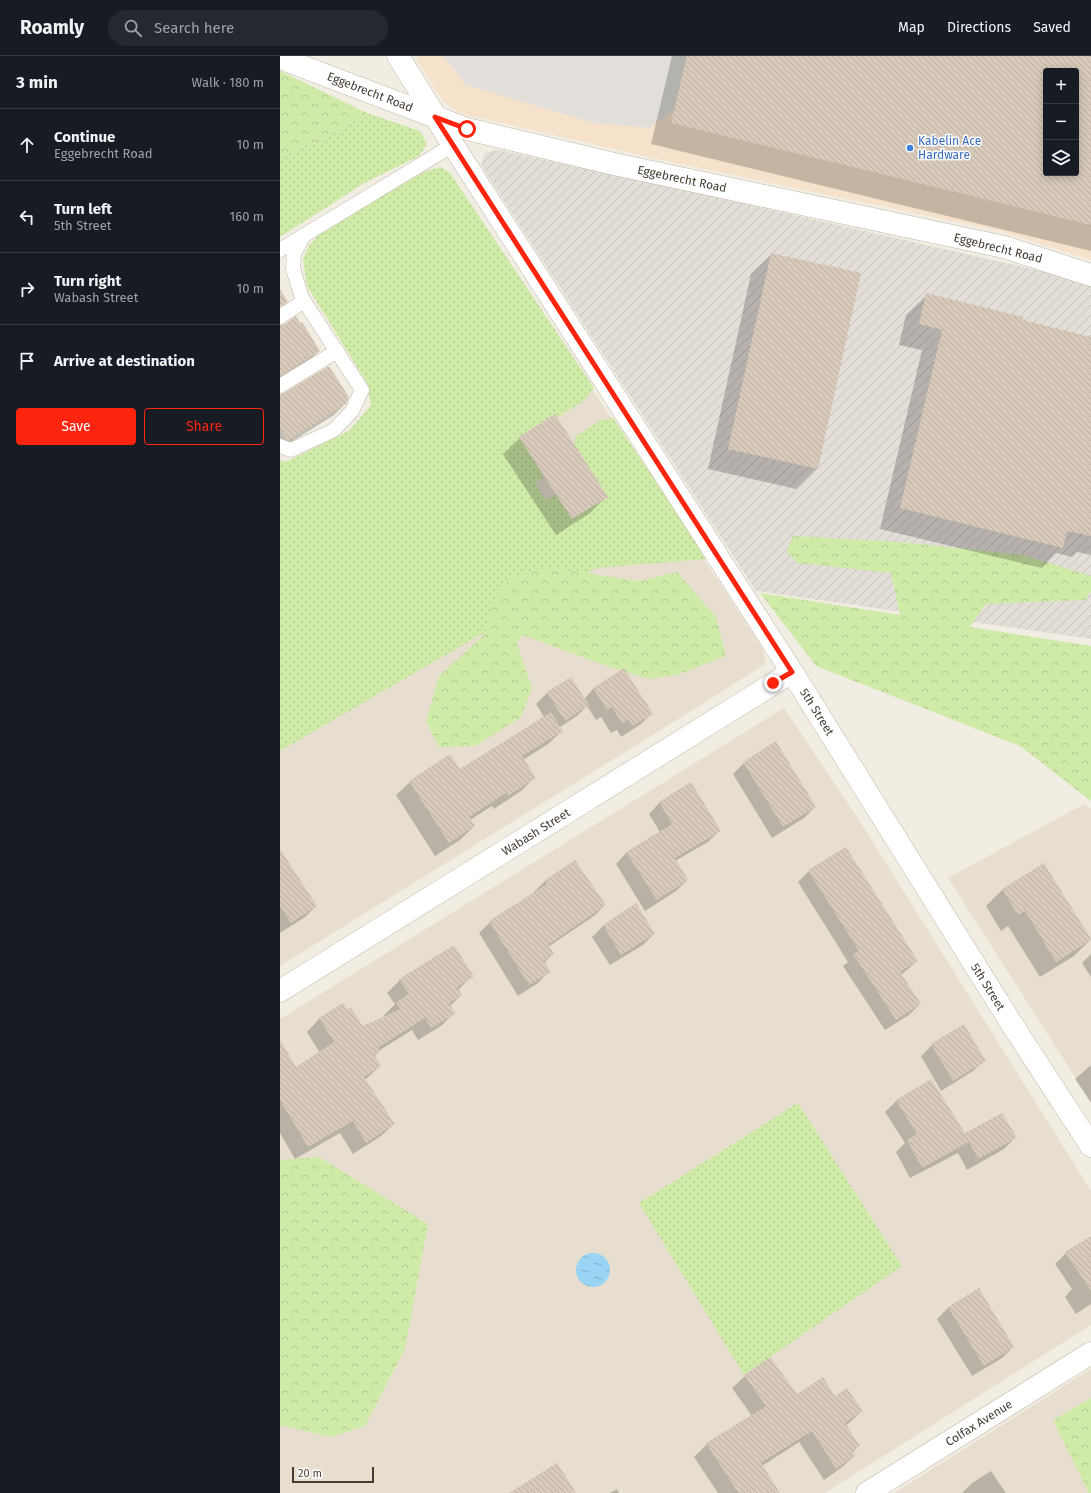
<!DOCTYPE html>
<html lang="en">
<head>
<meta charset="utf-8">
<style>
	:root { --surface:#171b24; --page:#242831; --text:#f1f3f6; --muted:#9ea1a6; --line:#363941; --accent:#ff240d }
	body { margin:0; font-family:"Fira Sans",sans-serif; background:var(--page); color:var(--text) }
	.controls { position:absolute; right:12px; top:12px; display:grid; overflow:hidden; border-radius:4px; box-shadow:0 2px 10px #0003 }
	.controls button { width:36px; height:36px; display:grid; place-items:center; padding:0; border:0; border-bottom:1px solid var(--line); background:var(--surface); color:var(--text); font:20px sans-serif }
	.scale { position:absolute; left:12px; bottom:10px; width:82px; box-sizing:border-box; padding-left:4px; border:2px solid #443c33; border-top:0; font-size:11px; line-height:14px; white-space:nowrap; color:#443c33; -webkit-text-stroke:3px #fff; paint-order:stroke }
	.stop { position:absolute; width:12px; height:12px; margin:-9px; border:3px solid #ff240d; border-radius:50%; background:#fff }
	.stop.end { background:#ff240d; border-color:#fff; box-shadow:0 1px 4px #0008 }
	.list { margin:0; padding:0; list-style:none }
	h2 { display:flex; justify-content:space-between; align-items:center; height:52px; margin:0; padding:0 16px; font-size:17px }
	h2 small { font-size:13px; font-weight:400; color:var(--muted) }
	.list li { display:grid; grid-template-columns:26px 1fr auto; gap:12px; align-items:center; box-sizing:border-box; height:72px; padding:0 16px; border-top:1px solid var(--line) }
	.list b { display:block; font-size:15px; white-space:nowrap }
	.list p { margin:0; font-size:13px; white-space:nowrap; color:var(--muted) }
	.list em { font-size:13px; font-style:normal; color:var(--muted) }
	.actions { display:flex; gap:8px; padding:12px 16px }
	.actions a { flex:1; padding:9px 0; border:1px solid var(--accent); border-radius:4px; text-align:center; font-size:14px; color:var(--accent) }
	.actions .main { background:var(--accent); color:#fff }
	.icon { flex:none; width:22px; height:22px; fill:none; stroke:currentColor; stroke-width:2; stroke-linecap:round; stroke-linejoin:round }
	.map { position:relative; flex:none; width:811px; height:1437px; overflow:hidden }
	header { display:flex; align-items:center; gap:24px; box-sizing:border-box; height:56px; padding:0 20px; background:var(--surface); border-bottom:1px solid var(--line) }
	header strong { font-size:19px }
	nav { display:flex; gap:22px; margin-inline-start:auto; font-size:14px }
	.search { width:280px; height:36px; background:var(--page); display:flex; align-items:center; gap:10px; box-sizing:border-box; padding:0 14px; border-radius:22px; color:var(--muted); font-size:15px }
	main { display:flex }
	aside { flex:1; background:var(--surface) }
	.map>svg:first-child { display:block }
	.residential { fill:#e7ded0 }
	.commercial { fill:#f6e2cb; fill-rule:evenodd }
	.industrial { fill:url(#industrial-furrows) }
	.grass { fill:url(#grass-dots) }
	.forest { fill:url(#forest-crowns) }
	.parking { fill:#e2dfdb }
	.water { fill:url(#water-ripples) }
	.shadow { fill:#0003; fill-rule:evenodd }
	.building { fill:url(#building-back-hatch); fill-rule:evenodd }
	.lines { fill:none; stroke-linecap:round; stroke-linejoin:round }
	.service-casing { stroke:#c1b7a8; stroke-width:15 }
	.minor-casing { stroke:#c1b7a8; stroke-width:23 }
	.service { stroke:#fff; stroke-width:14 }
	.minor { stroke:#fff; stroke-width:22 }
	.route { stroke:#ff240d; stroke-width:5 }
	.shop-dot { fill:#3f7fe0; stroke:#fff; stroke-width:1.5 }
	.labels { text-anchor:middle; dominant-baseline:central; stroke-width:3; stroke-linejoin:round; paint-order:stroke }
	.street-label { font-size:12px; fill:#443c33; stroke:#fff }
	.shop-label { font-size:12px; fill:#366cbe; stroke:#fff; text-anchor:start }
</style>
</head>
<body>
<header>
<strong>Roamly</strong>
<div class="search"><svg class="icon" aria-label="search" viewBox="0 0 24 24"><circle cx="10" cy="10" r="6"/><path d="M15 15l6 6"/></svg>Search here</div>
<nav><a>Map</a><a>Directions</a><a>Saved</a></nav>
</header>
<main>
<aside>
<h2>3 min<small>Walk · 180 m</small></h2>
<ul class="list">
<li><svg class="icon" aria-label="ahead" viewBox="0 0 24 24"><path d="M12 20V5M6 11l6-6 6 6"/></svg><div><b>Continue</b><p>Eggebrecht Road</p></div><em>10 m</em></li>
<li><svg class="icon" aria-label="left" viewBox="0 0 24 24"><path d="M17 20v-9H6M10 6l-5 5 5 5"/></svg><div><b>Turn left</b><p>5th Street</p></div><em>160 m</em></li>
<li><svg class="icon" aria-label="right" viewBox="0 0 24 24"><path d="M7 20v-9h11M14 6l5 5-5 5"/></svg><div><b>Turn right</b><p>Wabash Street</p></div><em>10 m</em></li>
<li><svg class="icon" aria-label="arrive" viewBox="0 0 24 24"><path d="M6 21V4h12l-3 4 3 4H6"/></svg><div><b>Arrive at destination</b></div></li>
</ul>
<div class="actions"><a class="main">Save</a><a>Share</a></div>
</aside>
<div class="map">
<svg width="811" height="1437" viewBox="0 0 811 1437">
	<defs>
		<pattern id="industrial-furrows" width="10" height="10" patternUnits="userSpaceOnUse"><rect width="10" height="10" fill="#e4ded8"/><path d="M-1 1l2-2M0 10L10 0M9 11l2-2" fill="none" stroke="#c5bfba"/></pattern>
		<pattern id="grass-dots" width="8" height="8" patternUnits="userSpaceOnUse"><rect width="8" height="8" fill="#d0eaa8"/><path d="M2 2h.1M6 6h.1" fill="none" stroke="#b4ca91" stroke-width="1.8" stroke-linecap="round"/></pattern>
		<pattern id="forest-crowns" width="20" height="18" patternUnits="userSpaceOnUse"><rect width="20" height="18" fill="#d0eaa8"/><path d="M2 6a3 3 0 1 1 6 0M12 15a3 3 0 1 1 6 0" fill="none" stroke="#b4ca91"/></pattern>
		<pattern id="water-ripples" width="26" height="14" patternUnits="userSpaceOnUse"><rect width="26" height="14" fill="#9ad4f4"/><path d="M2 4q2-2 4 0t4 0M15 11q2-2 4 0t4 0" fill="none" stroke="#7fadc6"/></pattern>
		<pattern id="building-back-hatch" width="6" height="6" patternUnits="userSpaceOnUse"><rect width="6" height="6" fill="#d7caba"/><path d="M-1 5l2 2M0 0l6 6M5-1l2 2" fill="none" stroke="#baaea0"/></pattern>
	</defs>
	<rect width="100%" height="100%" fill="#f2ede2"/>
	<!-- residential -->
	<g class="residential">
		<path d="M291,301l193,294 1,13 -69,44 -416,258v-311l194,-243z"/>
		<path d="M504,652l75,112 232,371v134l-266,168h-545v-474z"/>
		<path d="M804,748l7,5v293l-143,-224z"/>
		<path d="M811,1313v124h-197z"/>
	</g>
	<!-- commercial -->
	<path class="commercial" d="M135,0h676v204l-91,-29 -347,-73 -193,-45 -17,-12zM766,15h30v102h-30z"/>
	<!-- industrial -->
	<path class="industrial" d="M218,94l155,33 388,88 50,16v352l-335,-48 -275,-426 4,-12z"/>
	<!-- grass -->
	<g class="grass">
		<path d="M87,57l53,18 7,13 -8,12 -53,26 -86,55v-81l47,-19z"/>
		<path d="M161,111l9,6 144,215 -11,13 -26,17 -3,-4 -35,23 25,40 -9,7 11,16 10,-6 16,25 36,-22 -34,-53 1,-7 26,-17 12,-2 95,141 -112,9 -316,183v-291l6,2 63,-31 22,-26 -4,-22 -60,-97 -4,-27 6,-13 17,-19 100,-56z"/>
		<path d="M518,1047l104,163 -158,109 -105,-172z"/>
	</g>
	<!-- forest -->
	<g class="forest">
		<path d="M0,15l87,42 -40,24 -47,19z"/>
		<path d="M513,480l108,6 122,13 68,21v15l-6,9 -99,4 -16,23 121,19v155l-71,-55 -204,-80 -56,-73 140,22 -9,-42 -93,-10 -11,-12z"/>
		<path d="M267,511l91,14 39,-9 39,45 10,39 -49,19 -28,4 -48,-15 -78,-29 -6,9 15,44 -11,29 -45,29 -37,1 -13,-25 13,-46 45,-41 13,-40 14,-17z"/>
		<path d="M39,1101l109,67 -23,125 -40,77 -34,11 -51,-12v-265z"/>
		<path d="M811,1342v95h-2l-36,-73z"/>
	</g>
	<!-- parking -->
	<path class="parking" d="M163,0h244l-13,53 -24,19 -56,-5 -128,-38z"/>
	<!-- water -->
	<circle class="water" cx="313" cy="1214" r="17"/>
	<!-- shadow -->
	<g class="shadow">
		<path d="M392,0h419v195l-440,-107zM766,15h30v102h-30z"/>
		<path d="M492,198l45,214 -21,21 -88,-20 43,-195z"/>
		<path d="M647,239l94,26 70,17v217l-14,-3 -5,5 -16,-4 -14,15 -162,-39 42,-179 -23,-5 7,-30z"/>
		<path d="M0,270l39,25 -11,11 -28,17z"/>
		<path d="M0,339l65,9 -11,11 -54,34z"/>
		<path d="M240,382l86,59 -16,16 -34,22 -53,-81z"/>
		<path d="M344,613l28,44 -11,11 -20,13 -4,-7 -6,3 -10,-16 -5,3 -9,-14 -10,10 -17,11 2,4 -14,13 -25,16 11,18 -13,13 -27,18 -2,-3 -22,14 4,6 -14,14 -25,16 -39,-61 14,-13 50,-12 84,-53 -8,-13 11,-11 24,-15 13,21 9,-10z"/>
		<path d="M464,707l71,44 -11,11 -32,20 -39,-64z"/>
		<path d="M380,746l59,29 -11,11 -33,19 12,19 -11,11 -31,20 -29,-47 11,-12 33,-20 -11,-18z"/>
		<path d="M0,801l36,49 -11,11 -25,16z"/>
		<path d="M295,805l30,44 -11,11 -46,31 5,7 -9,9 5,8 -11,12 -20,13 -39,-63 11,-11 45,-29 -1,-1 11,-11z"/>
		<path d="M764,808l46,76 -16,16 -34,21 -32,-51 -7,5 -15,-25 16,-16z"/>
		<path d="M529,815l108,90 -16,14 19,29 -11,11 -24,15 -42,-64 5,-4 -50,-80z"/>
		<path d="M356,849l18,29 -11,11 -33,20 -18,-28 11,-11z"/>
		<path d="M811,898v23l-9,-14z"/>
		<path d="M192,920l-14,14 3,5 -11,11 4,7 -13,13 -23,14 -6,-10 -32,20 -6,7 6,9 -15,14 29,44 -13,12 -28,18 -13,-21 -45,26 -15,-26v-81l16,16 24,-15 -13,-21 12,-13 24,-15 4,7 16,17 22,-11 -1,-2 11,-11 -8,-11 13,-13z"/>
		<path d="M652,989l53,15 -12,11 -32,20 -20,-35z"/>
		<path d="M811,1009v38l-16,-24z"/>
		<path d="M651,1024l34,55 50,3 -11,11 -37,21 -9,-17 -48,25 -14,-26 9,-9 -20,-31 11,-11z"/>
		<path d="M811,1192v56l-15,10 -11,-17 7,-8 -17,-25 11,-11z"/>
		<path d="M699,1234l34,57 -11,11 -30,18 -35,-57 11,-11z"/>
		<path d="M465,1320l51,20 38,1 28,14 -16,15 13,20 -7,7 2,3 -13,12 -17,12 -25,-38 -37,24 14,27h-58l-24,-36 13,-13 45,-28 -20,-28z"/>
		<path d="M711,1415l15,22h-44l10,-10z"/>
		<path d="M337,1433l2,4h-9z"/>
	</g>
	<!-- building -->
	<g class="building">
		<path d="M407,0h404v169l-420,-102zM766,15h30v102h-30z"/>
		<path d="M491,197l90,20 -43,196 -90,-20z"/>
		<path d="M0,233l8,13 -8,5z"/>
		<path d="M646,237l97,24v3l68,17v199l-24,-5 -4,17 -163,-40 42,-178 -23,-6z"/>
		<path d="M16,260l4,7 2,-1 18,29 -40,25v-51l5,-1z"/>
		<path d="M49,310l20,31 -3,7 -57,36h-2l-7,-12v-34l4,-1z"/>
		<path d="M275,358l53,83 -36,22 -53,-82z"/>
		<path d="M344,612l29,46 -20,12 -5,-7 -6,4 -10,-16 -5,3 -14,-22z"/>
		<path d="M291,621l18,28 -24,16 -18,-29z"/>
		<path d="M271,656l12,19 -41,25 14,22 -28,18 -2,-3 -37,24 6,9 -26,17 -40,-62 41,-27 10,15z"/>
		<path d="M496,685l40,66 -33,20 -40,-65z"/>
		<path d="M411,726l30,49 -46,27 13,22 -31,20 -31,-48 46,-28 -13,-22z"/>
		<path d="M566,791l72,114 -18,11 21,32 -25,16 -43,-66 6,-3 -51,-81z"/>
		<path d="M0,793l37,57 -26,17 -11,-17z"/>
		<path d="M295,804l31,45 -58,40 6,9 -10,7 7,11 -22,13 -40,-64 58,-37 -2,-4z"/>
		<path d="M764,807l47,76v1l-35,22 -31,-51 -7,4 -16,-26z"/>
		<path d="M356,847l19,31 -34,21 -18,-30z"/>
		<path d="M174,889l20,32 -17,10 5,8 -13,8 6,11 -24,14 -6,-10 -46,29 2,4 -7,4 7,11 -17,11 31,47 -29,19 -13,-22 -45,26 -28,-47v-60l16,27 38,-25 -15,-24 24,-15 4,6 4,-1 12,18 37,-17 -4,-7 13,-8 -10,-15z"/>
		<path d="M684,968l22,37 -33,20 -22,-37z"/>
		<path d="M651,1023l34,54 37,-20 15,25 -39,21 -9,-17 -47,26 -15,-28 10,-6 -21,-34z"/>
		<path d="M811,1180v55l-26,-39z"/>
		<path d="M699,1232l35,59 -30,19 -36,-59z"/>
		<path d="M490,1301l27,37 26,-17 12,19 12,-8 16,23 -18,12 15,23 -8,5 3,5 -19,13 -24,-38 -51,32 19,30h-42l-32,-50 60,-37 -22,-31z"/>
		<path d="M277,1407l19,30h-67z"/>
	</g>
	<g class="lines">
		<!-- service casing -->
		<g class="service-casing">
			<g id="service">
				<path d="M0,194l173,-105"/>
				<path d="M0,261l24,-16"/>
				<path d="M0,330l57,-35"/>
				<path d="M0,390l11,4 43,-20 18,-19 10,-21 -60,-92 -9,-29 1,-15 10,-19"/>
			</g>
		</g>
		<!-- minor casing -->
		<g class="minor-casing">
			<g id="minor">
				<path d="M118,0l55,89 339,527 221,354 78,120"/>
				<path d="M0,2l187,71 147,35 390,83 87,28"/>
				<path d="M0,935l512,-319"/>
				<path d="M587,1437l224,-140"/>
			</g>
		</g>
		<!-- service -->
		<use href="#service" class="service"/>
		<!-- minor -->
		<use href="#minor" class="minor"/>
	</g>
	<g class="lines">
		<!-- route -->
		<path class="route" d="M187,73l-32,-12 357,555 -19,11"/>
	</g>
	<!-- markers -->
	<circle class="shop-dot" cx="630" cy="92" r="4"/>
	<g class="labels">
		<!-- street labels -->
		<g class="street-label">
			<text transform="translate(90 36) rotate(21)">Eggebrecht Road</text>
			<text transform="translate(402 123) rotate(12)">Eggebrecht Road</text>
			<text transform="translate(718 192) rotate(14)">Eggebrecht Road</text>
			<text transform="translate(537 656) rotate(58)">5th Street</text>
			<text transform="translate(256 776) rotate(-32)">Wabash Street</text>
			<text transform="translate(708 931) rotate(58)">5th Street</text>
			<text transform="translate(699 1367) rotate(-32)">Colfax Avenue</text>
		</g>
		<!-- shop labels -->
		<g class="shop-label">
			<text x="638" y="85">Kabelin Ace<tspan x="638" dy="14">Hardware</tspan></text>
		</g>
	</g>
</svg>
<div class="controls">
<button>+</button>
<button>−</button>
<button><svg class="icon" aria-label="layers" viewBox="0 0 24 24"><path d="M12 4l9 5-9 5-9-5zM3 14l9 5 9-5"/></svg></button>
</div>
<div class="scale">20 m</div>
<div class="stop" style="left:187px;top:73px"></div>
<div class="stop end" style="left:493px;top:627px"></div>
</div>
</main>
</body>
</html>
